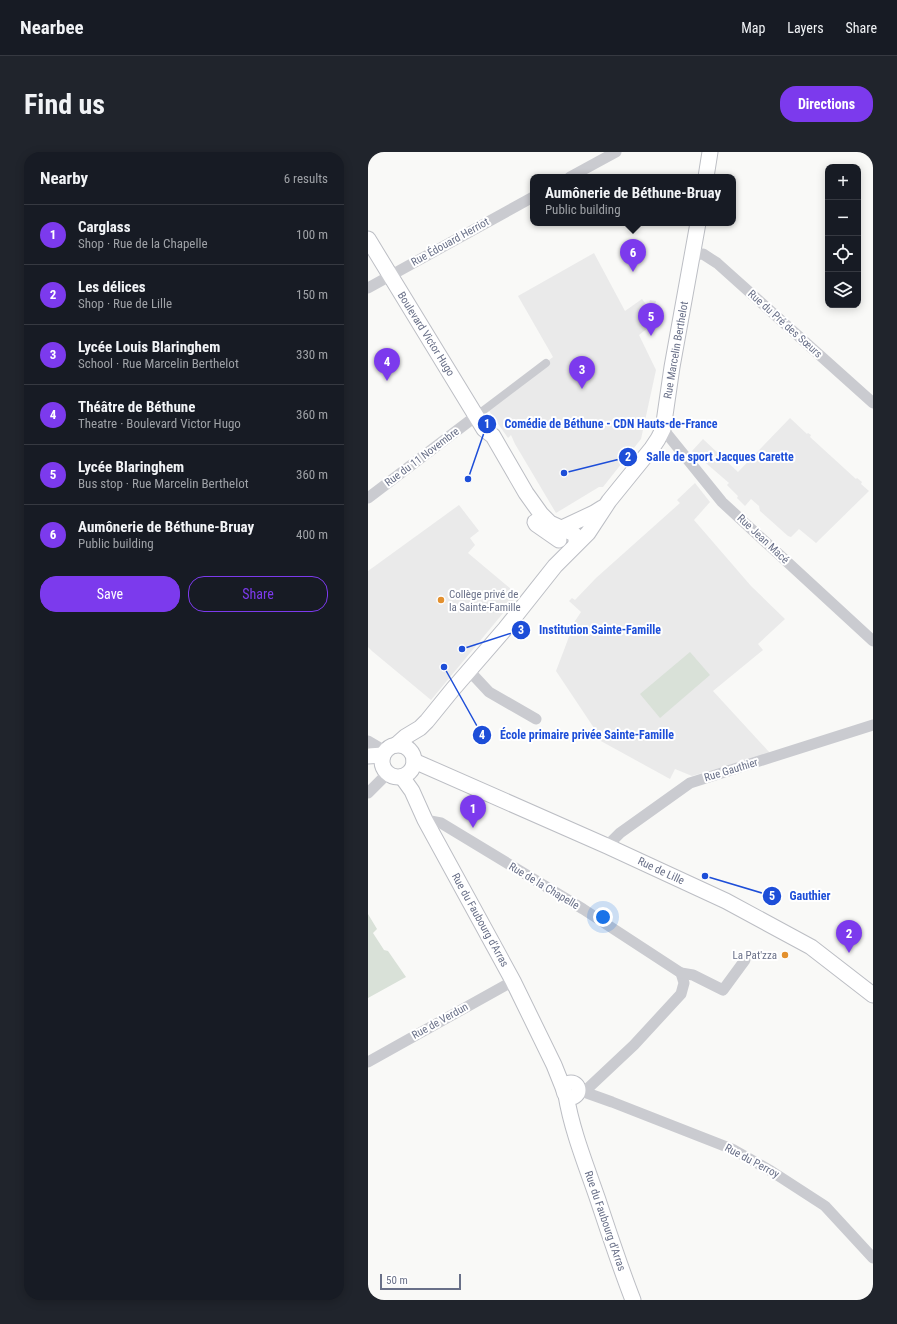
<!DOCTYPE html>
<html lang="en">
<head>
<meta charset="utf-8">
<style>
	:root { --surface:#171b24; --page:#20242c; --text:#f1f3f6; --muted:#9ea1a6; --line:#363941; --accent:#7c3aed }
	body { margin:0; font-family:"Roboto Condensed",sans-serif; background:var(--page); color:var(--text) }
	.controls { position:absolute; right:12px; top:12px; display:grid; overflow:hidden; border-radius:8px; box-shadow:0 2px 10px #0003 }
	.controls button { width:36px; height:36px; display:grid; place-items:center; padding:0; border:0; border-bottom:1px solid var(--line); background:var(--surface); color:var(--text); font:20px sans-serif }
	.scale { position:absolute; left:12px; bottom:10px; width:81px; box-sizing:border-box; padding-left:4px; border:2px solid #697088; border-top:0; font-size:11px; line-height:14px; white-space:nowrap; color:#697088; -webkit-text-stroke:3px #fff; paint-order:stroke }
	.you { position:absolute; left:235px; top:765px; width:14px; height:14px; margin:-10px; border:3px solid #fff; border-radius:50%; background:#1a73e8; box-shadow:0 0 0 6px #1a73e833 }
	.badge { display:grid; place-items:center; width:26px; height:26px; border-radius:50%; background:var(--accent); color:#fff; font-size:13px; font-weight:700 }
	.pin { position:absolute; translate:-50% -33px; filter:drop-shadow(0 1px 2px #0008) }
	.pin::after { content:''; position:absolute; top:21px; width:14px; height:12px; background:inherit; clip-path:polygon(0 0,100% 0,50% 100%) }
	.popup { position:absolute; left:162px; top:22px; width:206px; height:52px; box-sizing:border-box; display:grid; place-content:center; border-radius:8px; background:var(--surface); filter:drop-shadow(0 1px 3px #0005); font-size:13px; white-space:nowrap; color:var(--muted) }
	.popup b { font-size:15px; color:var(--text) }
	.popup::after { content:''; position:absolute; left:50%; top:100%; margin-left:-8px; border:8px solid transparent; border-top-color:var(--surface) }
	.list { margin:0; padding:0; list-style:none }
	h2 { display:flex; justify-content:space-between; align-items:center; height:52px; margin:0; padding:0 16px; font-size:17px }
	h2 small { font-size:13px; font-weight:400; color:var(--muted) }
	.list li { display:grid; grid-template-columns:26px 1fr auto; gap:12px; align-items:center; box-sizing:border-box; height:60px; padding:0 16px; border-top:1px solid var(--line) }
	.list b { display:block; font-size:15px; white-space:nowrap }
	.list p { margin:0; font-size:13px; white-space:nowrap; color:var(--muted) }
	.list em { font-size:13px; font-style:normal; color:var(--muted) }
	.actions { display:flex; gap:8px; padding:12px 16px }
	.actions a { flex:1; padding:9px 0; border:1px solid var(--accent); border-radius:16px; text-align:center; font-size:14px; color:var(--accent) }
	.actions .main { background:var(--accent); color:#fff }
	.icon { flex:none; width:22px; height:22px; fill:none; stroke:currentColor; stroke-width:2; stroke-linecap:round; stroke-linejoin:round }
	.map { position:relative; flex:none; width:505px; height:1148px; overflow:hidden; border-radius:16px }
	header { display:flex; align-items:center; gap:24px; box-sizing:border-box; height:56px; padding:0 20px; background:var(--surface); border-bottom:1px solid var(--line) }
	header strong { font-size:19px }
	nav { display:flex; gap:22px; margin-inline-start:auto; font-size:14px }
	.intro { display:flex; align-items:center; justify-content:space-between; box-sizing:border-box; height:96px; padding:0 24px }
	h1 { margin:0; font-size:28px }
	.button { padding:10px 18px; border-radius:16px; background:var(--accent); color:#fff; font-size:14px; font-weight:700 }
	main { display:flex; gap:24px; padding:0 24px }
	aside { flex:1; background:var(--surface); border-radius:16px; box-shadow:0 2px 10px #0003 }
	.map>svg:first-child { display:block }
	.built { fill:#eaeaea }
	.green { fill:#d9e1d8 }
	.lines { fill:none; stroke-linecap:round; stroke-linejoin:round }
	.secondary-casing { stroke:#bcbec4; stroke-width:17 }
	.pedestrian { stroke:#cacbd0; stroke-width:8 }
	.minor { stroke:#cacbd0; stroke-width:11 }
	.secondary { stroke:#fff; stroke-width:15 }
	.poi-dot { fill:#e3902e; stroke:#fff; stroke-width:1.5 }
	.labels { text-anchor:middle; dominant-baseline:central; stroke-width:4; stroke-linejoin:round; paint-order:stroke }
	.street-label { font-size:11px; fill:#697088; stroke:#fff }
	.poi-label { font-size:11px; fill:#697088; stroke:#fff; text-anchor:start }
	.leader { fill:none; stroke:#1d4ed8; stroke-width:1.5 }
	.callout-dot { fill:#1d4ed8; stroke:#fff; stroke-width:1.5 }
	.mark-label { font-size:12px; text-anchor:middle; font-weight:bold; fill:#fff }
	.callout-label { font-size:12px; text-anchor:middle; font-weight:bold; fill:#1d4ed8; stroke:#fff; stroke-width:4; stroke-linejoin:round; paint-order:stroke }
</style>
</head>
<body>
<header>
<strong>Nearbee</strong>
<nav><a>Map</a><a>Layers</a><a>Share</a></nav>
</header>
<div class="intro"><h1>Find us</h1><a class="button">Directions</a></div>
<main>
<aside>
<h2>Nearby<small>6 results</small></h2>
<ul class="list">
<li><span class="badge">1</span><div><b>Carglass</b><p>Shop · Rue de la Chapelle</p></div><em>100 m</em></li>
<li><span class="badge">2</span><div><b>Les délices</b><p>Shop · Rue de Lille</p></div><em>150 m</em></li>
<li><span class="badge">3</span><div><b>Lycée Louis Blaringhem</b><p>School · Rue Marcelin Berthelot</p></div><em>330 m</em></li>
<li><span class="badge">4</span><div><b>Théâtre de Béthune</b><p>Theatre · Boulevard Victor Hugo</p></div><em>360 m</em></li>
<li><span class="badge">5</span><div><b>Lycée Blaringhem</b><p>Bus stop · Rue Marcelin Berthelot</p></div><em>360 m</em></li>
<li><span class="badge">6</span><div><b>Aumônerie de Béthune-Bruay</b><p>Public building</p></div><em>400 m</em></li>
</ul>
<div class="actions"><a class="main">Save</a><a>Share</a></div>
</aside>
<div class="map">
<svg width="505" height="1148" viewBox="0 0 505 1148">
	<rect width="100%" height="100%" fill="#f9f9f7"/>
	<!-- built -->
	<g class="built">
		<path d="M226,101l31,58 17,-12 6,8 2,-7 6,1 -3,13 5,6 -19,15 17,35 -15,69 -38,48h-4l-43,26 -41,-69 -4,-9 -3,3 -21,-30 66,-51 -35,-61z"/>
		<path d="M422,266l17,16 1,-1 3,2 -1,2 46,42 1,-1 5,4 -1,2 8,7 -53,52 -17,-14 -8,8 -3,-1 -28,-25 -1,-5 -8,-7 -6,7 -8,-8 1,-2 -11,-11 2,-2 -37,-32 11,-12 35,33z"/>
		<path d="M327,331l15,19 -16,18 57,66 34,33 -27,25 5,6 -50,41 57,62 -78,23 -17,-7 -5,10 -71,-39 -1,-6 -42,-63 19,-50 6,-9 -12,-11 3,-3 3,2 21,-22 84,-75 -3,-3z"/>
		<path d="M91,353l20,26 -9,7 5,7 -7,8 50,42 -87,105 -59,-49 -4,-4v-76z"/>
	</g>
	<!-- green -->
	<g class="green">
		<path d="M322,500l20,23 -50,43 -20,-24z"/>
		<path d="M0,762l9,15 -4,4 11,17 4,1 18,26 -38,21z"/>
	</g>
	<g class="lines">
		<!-- secondary casing -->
		<g class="secondary-casing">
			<g id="secondary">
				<path d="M338,25l4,-25"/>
				<path d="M0,87l116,190 9,7 33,57 15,21 9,9 24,11 2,4v5"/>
				<path d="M167,370l1,2 23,16"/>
				<path d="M194,376l32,-15 8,-5"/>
				<circle cx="30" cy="609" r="16"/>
				<path d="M28,593l9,-8 15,-9 7,-7 26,-32 52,-60 50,-63 33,-33 21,-32 43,-53 6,-9 5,-10 9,-62 26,-144"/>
				<path d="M0,604l15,-1"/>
				<path d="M46,609l193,85 119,55 85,46 62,48"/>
				<path d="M34,625l10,14 13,29 88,161 41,84 10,25"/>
				<circle cx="203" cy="938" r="7"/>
				<path d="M198,943c6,36 20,70 32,105 11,33 22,67 35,100"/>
			</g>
		</g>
		<!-- pedestrian -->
		<path class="pedestrian" d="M108,264l70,-53"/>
		<!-- minor -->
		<g class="minor">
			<path d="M202,25l46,-25"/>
			<path d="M324,103l11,-1 14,9 156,140"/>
			<path d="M0,136l165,-91"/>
			<path d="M295,277l59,73 151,139"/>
			<path d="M0,346l108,-82"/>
			<path d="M99,521l8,4 14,15 47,27"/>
			<path d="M0,589l17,10"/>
			<path d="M0,641l19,-19"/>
			<path d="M57,668l16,3 142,86 98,64 3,10 -3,11 -47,51 -50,47 -5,-1"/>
			<path d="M239,694l13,-13 70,-50 183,-58"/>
			<path d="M313,821l12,2 30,15 22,-30"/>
			<path d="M0,910l145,-81"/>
			<path d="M216,940l28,10 120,47 39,22 54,35 48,52"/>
		</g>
		<!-- secondary -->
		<use href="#secondary" class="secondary"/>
	</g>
	<!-- markers -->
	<g class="poi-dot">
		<circle cx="73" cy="448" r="4"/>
		<circle cx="417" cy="803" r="4"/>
	</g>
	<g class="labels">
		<!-- street labels -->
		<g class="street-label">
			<text transform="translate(82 90) rotate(-29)">Rue Édouard Herriot</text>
			<text transform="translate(417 172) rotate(42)">Rue du Pré des Sœurs</text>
			<text transform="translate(58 182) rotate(58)">Boulevard Victor Hugo</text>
			<text transform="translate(308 198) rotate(-80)">Rue Marcelin Berthelot</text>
			<text transform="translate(54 305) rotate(-37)">Rue du 11 Novembre</text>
			<text transform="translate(395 387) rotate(43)">Rue Jean Macé</text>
			<text transform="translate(363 618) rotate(-17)">Rue Gauthier</text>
			<text transform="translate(293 719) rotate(25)">Rue de Lille</text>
			<text transform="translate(176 734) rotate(31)">Rue de la Chapelle</text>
			<text transform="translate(112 768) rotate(61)">Rue du Faubourg d'Arras</text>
			<text transform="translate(72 869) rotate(-29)">Rue de Verdun</text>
			<text transform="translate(384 1009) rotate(28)">Rue du Perroy</text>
			<text transform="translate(237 1069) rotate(71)">Rue du Faubourg d'Arras</text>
		</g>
		<!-- poi labels -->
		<g class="poi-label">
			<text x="81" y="442">Collège privé de<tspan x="81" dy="13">la Sainte-Famille</tspan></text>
			<text x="409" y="803" text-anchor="end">La Pat'zza</text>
		</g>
	</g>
	<!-- callouts -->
	<path class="leader" d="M100 327L119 272M196 321L260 305M94 497L153 478M76 515L114 583M337 724L404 744"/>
	<g class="callout-dot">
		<circle cx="100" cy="327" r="4"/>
		<circle cx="196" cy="321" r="4"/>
		<circle cx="94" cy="497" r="4"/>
		<circle cx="76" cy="515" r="4"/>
		<circle cx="337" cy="724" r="4"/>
		<circle cx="119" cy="272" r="10"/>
		<circle cx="260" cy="305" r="10"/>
		<circle cx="153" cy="478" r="10"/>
		<circle cx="114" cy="583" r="10"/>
		<circle cx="404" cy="744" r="10"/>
	</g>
	<g class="mark-label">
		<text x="119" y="276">1</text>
		<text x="260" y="309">2</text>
		<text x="153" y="482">3</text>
		<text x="114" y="587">4</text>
		<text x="404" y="748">5</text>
	</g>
	<g class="callout-label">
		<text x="243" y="276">Comédie de Béthune - CDN Hauts-de-France</text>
		<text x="352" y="309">Salle de sport Jacques Carette</text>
		<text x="232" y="482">Institution Sainte-Famille</text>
		<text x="219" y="587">École primaire privée Sainte-Famille</text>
		<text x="442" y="748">Gauthier</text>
	</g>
</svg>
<div class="controls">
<button>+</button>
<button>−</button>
<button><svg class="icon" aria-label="locate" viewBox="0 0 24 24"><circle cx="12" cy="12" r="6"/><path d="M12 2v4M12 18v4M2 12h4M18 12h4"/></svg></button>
<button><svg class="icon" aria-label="layers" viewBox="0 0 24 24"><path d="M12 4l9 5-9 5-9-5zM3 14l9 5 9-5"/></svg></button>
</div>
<div class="scale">50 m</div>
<div class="you"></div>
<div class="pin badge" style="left:105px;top:676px">1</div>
<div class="pin badge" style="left:481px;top:801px">2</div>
<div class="pin badge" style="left:214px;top:237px">3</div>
<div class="pin badge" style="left:19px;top:229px">4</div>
<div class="pin badge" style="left:283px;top:184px">5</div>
<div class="pin badge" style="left:265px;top:120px">6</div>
<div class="popup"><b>Aumônerie de Béthune-Bruay</b>Public building</div>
</div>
</main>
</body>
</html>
